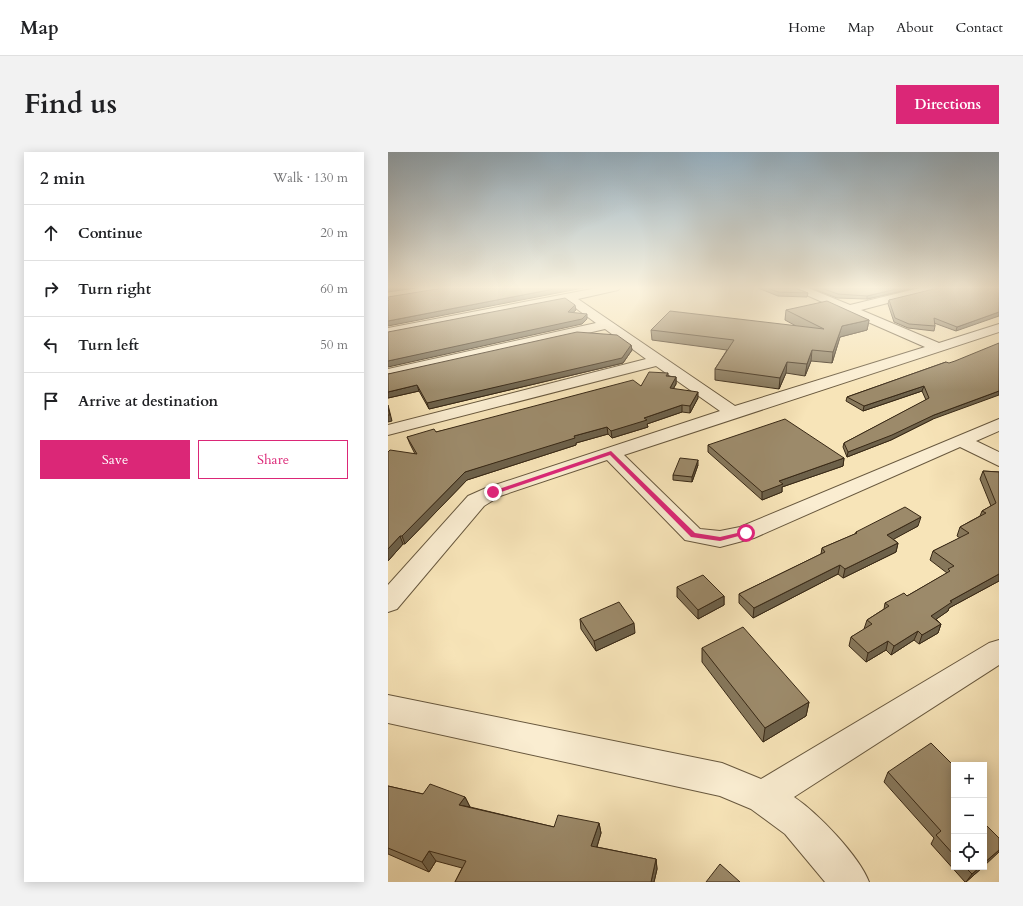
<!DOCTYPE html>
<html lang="en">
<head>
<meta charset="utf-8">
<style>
	:root { --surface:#fff; --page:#f2f2f2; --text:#202124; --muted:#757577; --line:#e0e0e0; --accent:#db2777 }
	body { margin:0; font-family:Cardo,serif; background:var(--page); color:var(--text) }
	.controls { position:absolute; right:12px; bottom:12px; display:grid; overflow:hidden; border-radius:0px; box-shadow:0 2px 10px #0003 }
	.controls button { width:36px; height:36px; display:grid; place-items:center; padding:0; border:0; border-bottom:1px solid var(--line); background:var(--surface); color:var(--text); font:20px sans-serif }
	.stop { position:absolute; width:12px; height:12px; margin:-9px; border:3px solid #db2777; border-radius:50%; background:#fff }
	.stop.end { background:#db2777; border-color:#fff; box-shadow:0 1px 4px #0008 }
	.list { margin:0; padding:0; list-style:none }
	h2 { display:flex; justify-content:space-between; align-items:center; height:52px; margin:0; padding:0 16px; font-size:17px }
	h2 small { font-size:13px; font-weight:400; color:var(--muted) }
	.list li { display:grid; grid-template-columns:26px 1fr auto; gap:12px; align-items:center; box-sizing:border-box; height:56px; padding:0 16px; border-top:1px solid var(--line) }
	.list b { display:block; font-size:15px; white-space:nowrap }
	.list em { font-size:13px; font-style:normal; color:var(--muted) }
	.actions { display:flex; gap:8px; padding:12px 16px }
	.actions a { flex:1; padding:9px 0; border:1px solid var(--accent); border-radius:0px; text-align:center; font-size:14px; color:var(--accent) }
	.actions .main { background:var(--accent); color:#fff }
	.icon { flex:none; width:22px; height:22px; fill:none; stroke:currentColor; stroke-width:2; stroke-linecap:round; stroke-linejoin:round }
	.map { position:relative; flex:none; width:611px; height:730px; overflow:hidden; border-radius:0px }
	header { display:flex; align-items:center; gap:24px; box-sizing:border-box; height:56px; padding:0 20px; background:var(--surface); border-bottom:1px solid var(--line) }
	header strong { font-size:19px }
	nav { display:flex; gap:22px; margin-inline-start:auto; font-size:14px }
	.intro { display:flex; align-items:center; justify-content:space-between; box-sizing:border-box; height:96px; padding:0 24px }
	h1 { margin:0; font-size:28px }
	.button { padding:10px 18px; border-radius:0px; background:var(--accent); color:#fff; font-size:14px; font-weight:700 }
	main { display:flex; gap:24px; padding:0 24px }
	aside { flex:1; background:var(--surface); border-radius:0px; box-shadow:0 2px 10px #0003 }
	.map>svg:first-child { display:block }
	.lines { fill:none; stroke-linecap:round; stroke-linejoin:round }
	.minor-casing { stroke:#68583e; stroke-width:2 }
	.minor { fill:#faedd1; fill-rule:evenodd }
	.wall { fill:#86775b; stroke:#392916 }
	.shaded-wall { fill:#6d614a; stroke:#392916 }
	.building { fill:#9c8a6a; stroke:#392916 }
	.route { fill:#db2777 }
</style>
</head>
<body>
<header>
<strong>Map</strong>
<nav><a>Home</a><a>Map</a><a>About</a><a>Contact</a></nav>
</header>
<div class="intro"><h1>Find us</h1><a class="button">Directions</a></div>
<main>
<aside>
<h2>2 min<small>Walk · 130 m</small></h2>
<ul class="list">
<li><svg class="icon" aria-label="ahead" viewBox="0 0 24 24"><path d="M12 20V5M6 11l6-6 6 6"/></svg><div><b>Continue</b></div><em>20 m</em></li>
<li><svg class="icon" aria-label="right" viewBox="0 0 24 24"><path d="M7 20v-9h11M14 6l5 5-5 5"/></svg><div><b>Turn right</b></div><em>60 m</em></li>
<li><svg class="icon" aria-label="left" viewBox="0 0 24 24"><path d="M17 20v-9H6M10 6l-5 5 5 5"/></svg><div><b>Turn left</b></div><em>50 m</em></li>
<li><svg class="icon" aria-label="arrive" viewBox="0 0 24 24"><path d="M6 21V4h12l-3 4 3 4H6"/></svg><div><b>Arrive at destination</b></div></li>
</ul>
<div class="actions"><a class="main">Save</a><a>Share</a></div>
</aside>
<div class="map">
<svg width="611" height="730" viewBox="0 0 611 730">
	<rect width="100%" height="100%" fill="#f7e4b8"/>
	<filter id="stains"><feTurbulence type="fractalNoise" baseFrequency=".005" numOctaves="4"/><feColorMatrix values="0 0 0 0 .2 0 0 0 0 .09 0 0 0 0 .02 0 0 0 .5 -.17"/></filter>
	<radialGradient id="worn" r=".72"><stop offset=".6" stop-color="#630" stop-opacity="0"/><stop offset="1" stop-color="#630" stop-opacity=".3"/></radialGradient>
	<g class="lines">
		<!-- minor casing -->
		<g class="minor-casing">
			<g id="minor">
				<path d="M209,136h23l-2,2 -40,9 157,107 190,-59 -130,-57 -2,-2h15l42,17 70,-17h19l-2,2 -76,20 78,33 60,-19v8l-375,123 76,74 20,2 20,-4 259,-108v12l-23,10 23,11v14l-39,-19 -206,91 -34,9 -35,-7 -78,-80 -107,36 -16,10 -87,103 -9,3v-27l80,-89 18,-8 234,-77 -64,-45 -268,69v-10l258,-66 -41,-30 -217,50v-10l208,-46 -30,-22 -178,35v-8z"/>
				<path d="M611,488v25l-205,132c24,16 65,59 75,85h-44l-40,-48 -34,-25 -31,-13 -332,-73v-28l334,68 39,16 228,-136z"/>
			</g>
		</g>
		<!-- minor -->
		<use href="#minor" class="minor"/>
	</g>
	<!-- wall -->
	<g class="wall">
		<path d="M370,136h37l13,5 -1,4 -29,-1z"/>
		<path d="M423,136h104l-48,11 -30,-1z"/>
		<path d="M611,136l-43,43 -22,-8 1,3 -1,5 -26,-3 -14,-6 -6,-18 1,-4z"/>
		<path d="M398,158l83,10 -2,10 -27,7 -8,26 -21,-2 -6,15 -19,-3 -7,16 -64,-9v-11l12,-19 -75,-10 -1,-10 145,-4 -11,-6z"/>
		<path d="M243,193l1,5 -9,13 -194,46 -10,-18 -31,7v-24z"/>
		<path d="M558,210l-13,57 -42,21 -44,17 -4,-10 1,-4 82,-43 -4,-9 -59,20 -17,-10 1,-4z"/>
		<path d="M280,221v3l8,1v7l-3,5 25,9 -8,15 -8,-1 -35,12 1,3 -36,11 -4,-4 -32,9v2l-109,35 -62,64h-2l-15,17v-109l27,2 -5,-10 -3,-7 29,-5 205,-46z"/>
		<path d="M320,293l136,13 -1,8 -61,21v5l-20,8 -54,-48z"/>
		<path d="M310,313l-6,17 -19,-2v-5z"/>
		<path d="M595,319l16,1v109l-50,27 -1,3 -12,8 5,5 -3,9 -19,11 -5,-4 -23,15 -5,-5 -20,12 -17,-16 2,-9 14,-8h-1l3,-9 17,-11 1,-6 22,-7 40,-23 -17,-13 3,-9 27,-13 -3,-2 3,-9 20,-11 2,-5 9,-5 -11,-27z"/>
		<path d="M530,374l-25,13 5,4 -2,9 -53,26 -5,-4 -85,44 -14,-15v-9l82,-40 1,-6 33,-14 1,-2z"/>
		<path d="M289,435l47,9v9l-26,14 -21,-22z"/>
		<path d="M192,467l55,14 -39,18 -15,-22z"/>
		<path d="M314,496l107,54 -3,14 -43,26 -61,-80z"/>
		<path d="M566,614v101h29l-17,15h-1l-34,-38 3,-6 -50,-56 4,-10z"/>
		<path d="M0,634l35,8 42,3 5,10 84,20 45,-4 2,10 -4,14 59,12 1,10 -3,13h-199l7,-14 -26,-7 -7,11 -41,-18z"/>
	</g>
	<!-- shaded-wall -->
	<g class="shaded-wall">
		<path d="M0,136h27l-27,4z"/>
		<path d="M171,136h24l-195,38v-5z"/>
		<path d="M512,136h15l-48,11v-3z"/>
		<path d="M187,153l1,5 -8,7v-5z"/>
		<path d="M611,160v4l-43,15 1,-4z"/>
		<path d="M199,162v5l-5,5 -194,43v-6z"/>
		<path d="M481,168l-2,10 -27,7 -8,26 1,-11 9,-26z"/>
		<path d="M243,193l1,5 -9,13 -194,46 -2,-6z"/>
		<path d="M424,198l-1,11 -6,15 2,-12z"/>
		<path d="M399,210l-1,11 -7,16 1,-11z"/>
		<path d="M288,225v7l-6,11v-7z"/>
		<path d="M29,233l2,6 -31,7v-6z"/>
		<path d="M536,234l-2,5 -59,20 1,-5z"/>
		<path d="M611,239v4l-66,24 -42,21 -44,17 1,-5 86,-37z"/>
		<path d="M310,240v6l-8,15v-7z"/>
		<path d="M0,253l4,16 -4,1z"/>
		<path d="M294,253v7l-35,12 1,3 -36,11 -1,-7 33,-13z"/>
		<path d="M219,275l1,7 -32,9v2l-109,35 -62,64 -3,-8 63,-64 109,-36z"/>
		<path d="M456,306l-1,8 -61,21v5l-20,8v-8l17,-11z"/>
		<path d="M310,308v5l-6,17v-5z"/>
		<path d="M533,365l-3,9 -33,18 2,-9z"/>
		<path d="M12,384l3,8 -15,17v-12z"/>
		<path d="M510,391l-2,9 -53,26 2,-9z"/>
		<path d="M452,413l-2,9 -85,44 1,-10z"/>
		<path d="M611,422v7l-50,27 -1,3 -20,14 3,-9 19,-15z"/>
		<path d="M336,444v9l-26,14v-9z"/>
		<path d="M246,471l1,10 -39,18 -2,-10z"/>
		<path d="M553,472l-3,9 -19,11 3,-9z"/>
		<path d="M530,479l-4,9 -23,15 3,-9z"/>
		<path d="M500,489l-2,9 -20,12 2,-9z"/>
		<path d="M421,550l-3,14 -43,26 2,-14z"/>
		<path d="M77,645l5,10 -11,-2z"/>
		<path d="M211,671l2,10 -7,23 -3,-10z"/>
		<path d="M611,698v2l-15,14v-3z"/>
		<path d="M41,699l7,10 -7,11 -7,-10z"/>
		<path d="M268,707l1,10 -3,13h-3z"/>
		<path d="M592,715h3l-17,15 6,-8z"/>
	</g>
	<!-- building -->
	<g class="building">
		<path d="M55,136h116l-171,33v-20l1,-1 -1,-3z"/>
		<path d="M379,136h28l13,5 -30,-1z"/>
		<path d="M433,136h79l-33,8 -29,-2z"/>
		<path d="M550,136h61v24l-42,15 -23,-9 1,8 -26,-2 -14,-6 -6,-18z"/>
		<path d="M177,146l10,7 -7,7 19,2 -5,5 -194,42v-29z"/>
		<path d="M439,149l42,19 -27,6 -9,26 -21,-2 -5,14 -20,-2 -7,16 -65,-9 19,-29 -83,-10 19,-19 154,18 -38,-19z"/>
		<path d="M189,180l40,3 14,10 -9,13 -195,45 -10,-18 -29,7v-18z"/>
		<path d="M611,191v48l-65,24 -42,20 -44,17 -4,-9 85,-45 -5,-12 -60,20 -17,-9 99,-35 3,1 6,-2z"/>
		<path d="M261,220l19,1 -2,3 10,1 -6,11 28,4 -8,14 -8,-1 -38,13 3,2 -36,11 -4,-4 -33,9 1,2 -110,34 -63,64h-2l-12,13v-97l2,-2 27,4 -10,-17 27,-8 2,3 197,-52 8,6z"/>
		<path d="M0,256l2,7h-2z"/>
		<path d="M397,267l59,39 -65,23 4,3 -21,8 -54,-47z"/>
		<path d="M292,306l18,2 -6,17 -19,-2z"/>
		<path d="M595,319l16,1v102l-49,27 2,1 -21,14 10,8 -19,11 -4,-4 -24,15 -6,-5 -20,12 -17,-16 21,-13 -5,-4 22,-14 -4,-3 19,-10 3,3 43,-25 -2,-2 6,-3 -21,-15 36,-18 -9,-6 26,-14 -4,-2 14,-8z"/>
		<path d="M517,355l16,10 -34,18 11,8 -53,26 -5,-4 -86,43 -15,-14 86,-42 -3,-4 35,-15 -1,-1z"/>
		<path d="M315,423l21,21 -26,14 -21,-23z"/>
		<path d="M231,450l15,21 -40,18 -14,-22z"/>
		<path d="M355,475l66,75 -44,26 -63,-80z"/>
		<path d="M543,591l23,23v89l-18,-20 5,-4 -53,-59z"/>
		<path d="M42,632l35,13 -6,8 95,22 4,-12 41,8 -8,23 65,13 -5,23h-196l11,-21 -37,-10 -7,11 -34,-14v-62l35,8z"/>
		<path d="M596,671l15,15v12l-15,13z"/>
		<path d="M332,712l20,18h-34z"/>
		<path d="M577,715h15l-8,7z"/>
	</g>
	<!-- sky -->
	<linearGradient id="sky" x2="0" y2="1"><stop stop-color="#94aebf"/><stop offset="0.57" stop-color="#fbf3df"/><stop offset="1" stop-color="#fbf3df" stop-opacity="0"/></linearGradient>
	<rect width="611" height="238" fill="url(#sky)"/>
	<!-- route -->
	<path class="route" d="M223,299l84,82 25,4 26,-6 4,2 -30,8 -29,-4 -81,-82 -115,39 -5,-2z"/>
	<rect width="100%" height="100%" filter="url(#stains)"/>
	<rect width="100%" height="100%" fill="url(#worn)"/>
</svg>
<div class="controls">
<button>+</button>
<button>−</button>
<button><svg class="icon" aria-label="locate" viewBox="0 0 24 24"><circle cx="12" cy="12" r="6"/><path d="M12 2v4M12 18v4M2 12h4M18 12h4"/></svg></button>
</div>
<div class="stop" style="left:358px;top:381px"></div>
<div class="stop end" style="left:105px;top:340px"></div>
</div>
</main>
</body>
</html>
